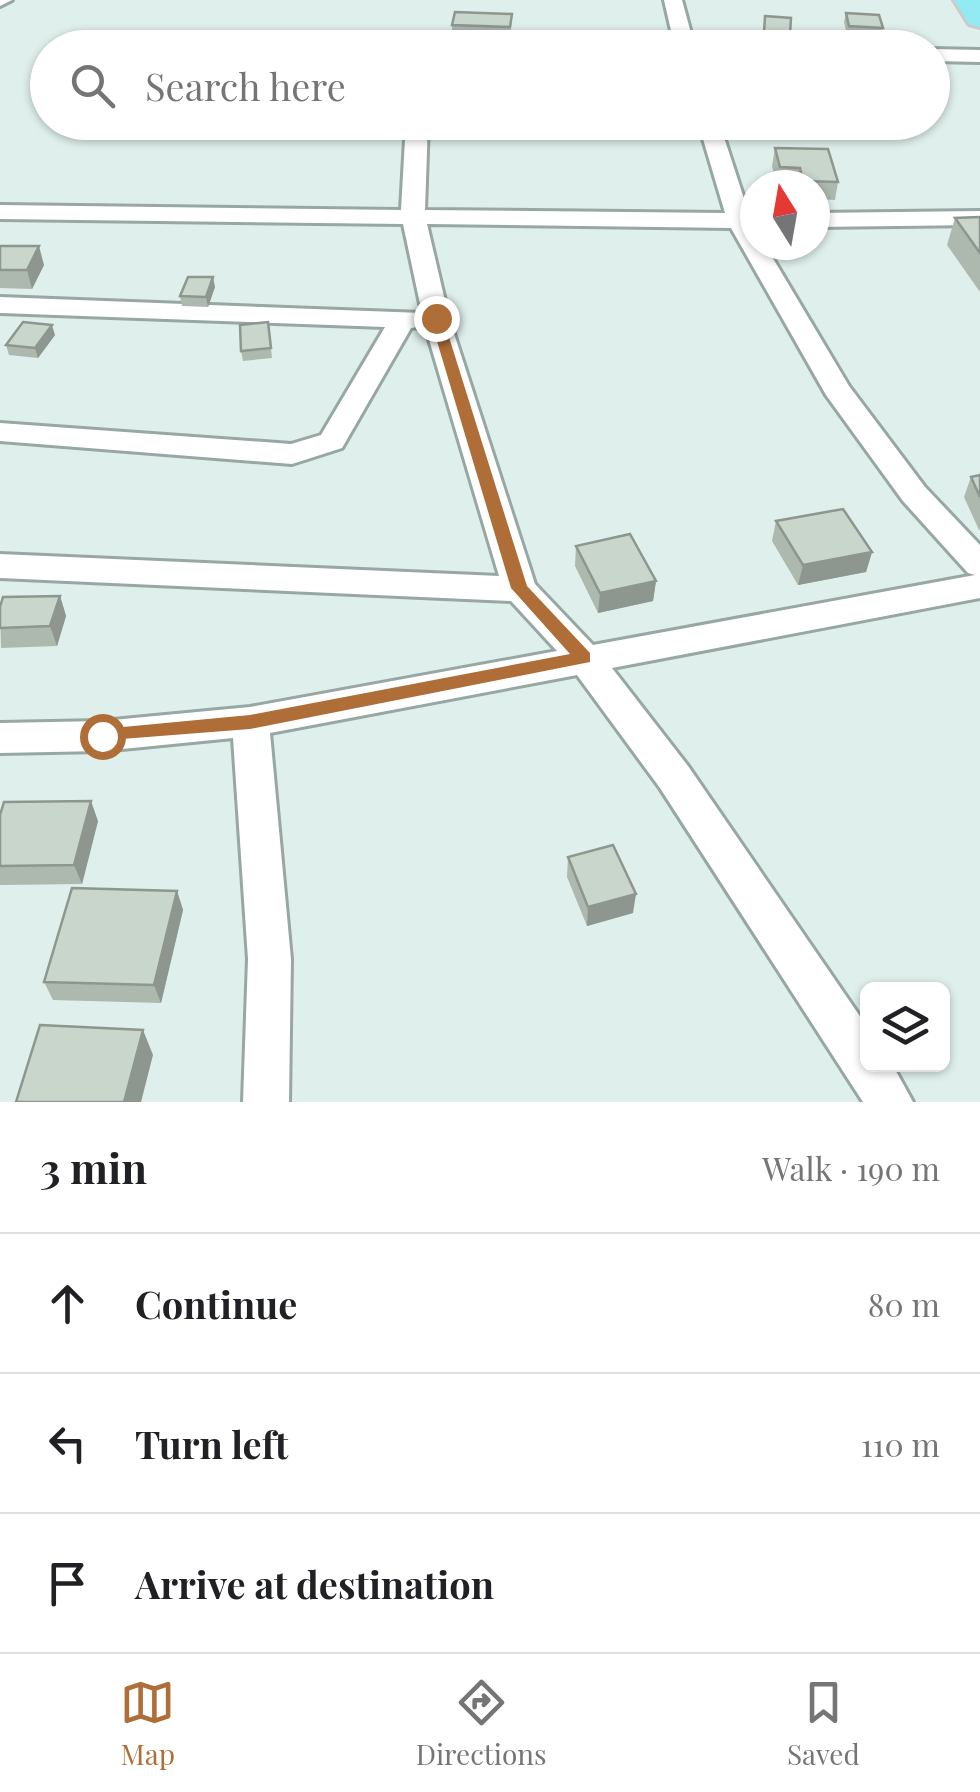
<!DOCTYPE html>
<html lang="en">
<head>
<meta charset="utf-8">
<style>
	:root { --surface:#fff; --page:#f6f6f6; --text:#202124; --muted:#757577; --line:#e0e0e0; --accent:#af6e38 }
	body { margin:0; font-family:"Playfair Display",serif; background:var(--page); color:var(--text) }
	.controls { position:absolute; right:30px; bottom:30px; display:grid; overflow:hidden; border-radius:15px; box-shadow:0 2px 8px #0004 }
	.controls button { width:90px; height:90px; display:grid; place-items:center; padding:0; border:0; border-bottom:2px solid var(--line); background:var(--surface); color:var(--text); font:50px sans-serif }
	.compass { position:absolute; left:740px; top:170px; width:90px; height:90px; border-radius:50%; background:var(--surface); box-shadow:0 2px 8px #0004; rotate:349deg }
	.stop { position:absolute; width:30px; height:30px; margin:-22px; border:8px solid #af6e38; border-radius:50%; background:#fff }
	.stop.end { background:#af6e38; border-color:#fff; box-shadow:0 2px 10px #0008 }
	.list { margin:0; padding:0; list-style:none }
	h2 { display:flex; justify-content:space-between; align-items:center; height:130px; margin:0; padding:0 40px; font-size:42px }
	h2 small { font-size:32px; font-weight:400; color:var(--muted) }
	.list li { display:grid; grid-template-columns:65px 1fr auto; gap:30px; align-items:center; box-sizing:border-box; height:140px; padding:0 40px; border-top:2px solid var(--line) }
	.list b { display:block; font-size:38px; white-space:nowrap }
	.list em { font-size:32px; font-style:normal; color:var(--muted) }
	.icon { flex:none; width:55px; height:55px; fill:none; stroke:currentColor; stroke-width:2; stroke-linecap:round; stroke-linejoin:round }
	.map { position:relative; flex:none; width:980px; height:1102px; overflow:hidden }
	.search { position:absolute; background:var(--surface); box-shadow:0 2px 8px #0004; left:30px; right:30px; top:30px; height:110px; display:flex; align-items:center; gap:25px; box-sizing:border-box; padding:0 35px; border-radius:55px; color:var(--muted); font-size:38px }
	.sheet { height:550px; background:var(--surface) }
	nav { display:flex; justify-content:space-around; align-items:center; box-sizing:border-box; height:140px; border-top:2px solid var(--line); background:var(--surface); font-size:28px; color:var(--muted) }
	nav a { display:grid; justify-items:center; gap:5px }
	nav .on { color:var(--accent) }
	.map>svg:first-child { display:block }
	.lines { fill:none; stroke-linecap:round; stroke-linejoin:round }
	.minor-casing { stroke:#97a7a3; stroke-width:6 }
	.trunk-casing { stroke:#cacbcb; stroke-width:6 }
	.minor { fill:#fff; fill-rule:evenodd }
	.trunk { fill:#92ebf3; fill-rule:evenodd }
	.wall { fill:#adb8af }
	.shaded-wall { fill:#8d968f }
	.building { fill:#c9d6cc; stroke:#8d968f; stroke-width:2.5 }
	.route { fill:#af6e38 }
</style>
</head>
<body>
<div class="map">
<svg width="980" height="1102" viewBox="0 0 980 1102">
	<rect width="100%" height="100%" fill="#dfefeb"/>
	<g class="lines">
		<!-- minor casing -->
		<g class="minor-casing">
			<g id="minor">
				<path d="M0,0h12l-12,6z"/>
				<path d="M664,0h18l13,48h-20z"/>
				<path d="M932,49l48,1v12l-48,-1z"/>
				<path d="M406,122h22l-3,88 300,3 -27,-91h21l30,92h6v31h10l84,141 76,101 55,58v53l-368,70 76,98 180,262v36h24l21,38h-50l-203,-314 -83,-113 -307,58 21,226 -2,143h-46l5,-143 -15,-221 -131,13 -102,2v-30l102,-2 148,-14 307,-56 -46,-50 -511,-23v-24l499,22 -74,-250 -14,2 -69,120 -50,16 -292,-23v-18l291,21 30,-9 64,-108 -385,-14v-16l422,16 -19,-89 -403,-5v-14l401,5zM427,224l304,4 95,167 77,106 65,72 7,2 -382,70 -58,-61 -86,-266z"/>
				<path d="M980,211v14l-165,2v-14z"/>
			</g>
		</g>
		<!-- trunk casing -->
		<g class="trunk-casing">
			<path id="trunk" d="M954,0h26v27l-11,-3z"/>
		</g>
		<!-- minor -->
		<use href="#minor" class="minor"/>
		<!-- trunk -->
		<use href="#trunk" class="trunk"/>
	</g>
	<!-- wall -->
	<g class="wall">
		<path d="M846,13l37,15 -2,8 -34,-1 -3,-13z"/>
		<path d="M512,14l-2,29 -58,-1v-17z"/>
		<path d="M765,16l25,19 -1,8 -27,-2z"/>
		<path d="M775,148l63,34 -3,18 -20,-1v-14h-38l-5,-19z"/>
		<path d="M980,217v75l-33,-47 8,-27z"/>
		<path d="M0,246l44,19 -12,24 -32,-1z"/>
		<path d="M215,287l-7,20 -26,-1 -2,-10z"/>
		<path d="M268,322l4,36 -29,3 -2,-10z"/>
		<path d="M55,335l-17,23 -29,-3 -3,-10z"/>
		<path d="M980,475v55h-1l-15,-33 7,-20z"/>
		<path d="M776,521l96,31 -6,20 -68,13 -26,-44z"/>
		<path d="M576,546l80,35 -3,20 -55,12 -23,-47z"/>
		<path d="M60,596l6,20 -9,30 -56,2 -1,-41z"/>
		<path d="M0,815l98,6 -16,63 -82,1z"/>
		<path d="M568,857l65,56 -46,13 -20,-49z"/>
		<path d="M177,891l6,19 -22,93 -108,-3 -9,-18z"/>
	</g>
	<!-- shaded-wall -->
	<g class="shaded-wall">
		<path d="M39,246l5,19 -12,24 -5,-19z"/>
		<path d="M213,277l2,10 -7,20 -2,-10z"/>
		<path d="M52,325l3,10 -17,23 -3,-10z"/>
		<path d="M872,552l-6,20 -68,13 5,-20z"/>
		<path d="M656,581l-3,20 -55,12 2,-20z"/>
		<path d="M60,596l6,20 -9,30 -7,-20z"/>
		<path d="M91,801l7,20 -16,63 -8,-19z"/>
		<path d="M177,891l6,19 -22,93 -7,-18z"/>
		<path d="M636,894l-3,19 -46,13 1,-19z"/>
		<path d="M143,1030l10,25 -12,47h-17z"/>
	</g>
	<!-- building -->
	<g class="building">
		<path d="M455,12l57,2 -2,13 -58,-2z"/>
		<path d="M846,13l33,2 4,13 -34,-2z"/>
		<path d="M765,16l26,2 -1,17 -26,-2z"/>
		<path d="M267,40h18l4,6h-24z"/>
		<path d="M775,148l53,1 10,33 -35,-1 -3,-13 -20,-1z"/>
		<path d="M980,217v36l-25,-35z"/>
		<path d="M0,246h39l-12,24h-27z"/>
		<path d="M188,277h25l-7,20 -26,-1z"/>
		<path d="M23,322l29,3 -17,23 -29,-3z"/>
		<path d="M268,322l3,26 -30,3 -1,-26z"/>
		<path d="M980,475v22l-9,-20z"/>
		<path d="M843,509l29,43 -69,13 -27,-44z"/>
		<path d="M630,534l26,47 -56,12 -24,-47z"/>
		<path d="M60,596l-10,30 -50,2v-21l3,-10z"/>
		<path d="M91,801l-17,64 -74,1v-51l4,-13z"/>
		<path d="M613,845l23,49 -48,13 -20,-50z"/>
		<path d="M72,888l105,3 -23,94 -110,-3z"/>
		<path d="M40,1025l103,5 -19,72h-108z"/>
	</g>
	<!-- route -->
	<path class="route" d="M436,314l7,4 84,268 63,67v9l-340,67 -154,12 -3,-5 9,-7 148,-14 320,-61 -59,-66 -81,-270z"/>
</svg>
<div class="controls">
<button><svg class="icon" aria-label="layers" viewBox="0 0 24 24"><path d="M12 4l9 5-9 5-9-5zM3 14l9 5 9-5"/></svg></button>
</div>
<svg class="compass" viewBox="-18 -18 36 36"><path d="M0-13l5 13h-10z" fill="#e53935"/><path d="M0 13l5-13h-10z" fill="#757577"/></svg>
<div class="stop" style="left:102px;top:736px"></div>
<div class="stop end" style="left:436px;top:318px"></div>
<div class="search"><svg class="icon" aria-label="search" viewBox="0 0 24 24"><circle cx="10" cy="10" r="6"/><path d="M15 15l6 6"/></svg>Search here</div>
</div>
<section class="sheet">
<h2>3 min<small>Walk · 190 m</small></h2>
<ul class="list">
<li><svg class="icon" aria-label="ahead" viewBox="0 0 24 24"><path d="M12 20V5M6 11l6-6 6 6"/></svg><div><b>Continue</b></div><em>80 m</em></li>
<li><svg class="icon" aria-label="left" viewBox="0 0 24 24"><path d="M17 20v-9H6M10 6l-5 5 5 5"/></svg><div><b>Turn left</b></div><em>110 m</em></li>
<li><svg class="icon" aria-label="arrive" viewBox="0 0 24 24"><path d="M6 21V4h12l-3 4 3 4H6"/></svg><div><b>Arrive at destination</b></div></li>
</ul>
</section>
<nav>
<a class="on"><svg class="icon" aria-label="map" viewBox="0 0 24 24"><path d="M3 6l6-2 6 2 6-2v14l-6 2-6-2-6 2zM9 4v14M15 6v14"/></svg>Map</a>
<a><svg class="icon" aria-label="directions" viewBox="0 0 24 24"><path d="M12 3l9 9-9 9-9-9zM9 14v-3h6M13 9l2 2-2 2"/></svg>Directions</a>
<a><svg class="icon" aria-label="saved" viewBox="0 0 24 24"><path d="M7 4h10v16l-5-4-5 4z"/></svg>Saved</a>
</nav>
</body>
</html>
